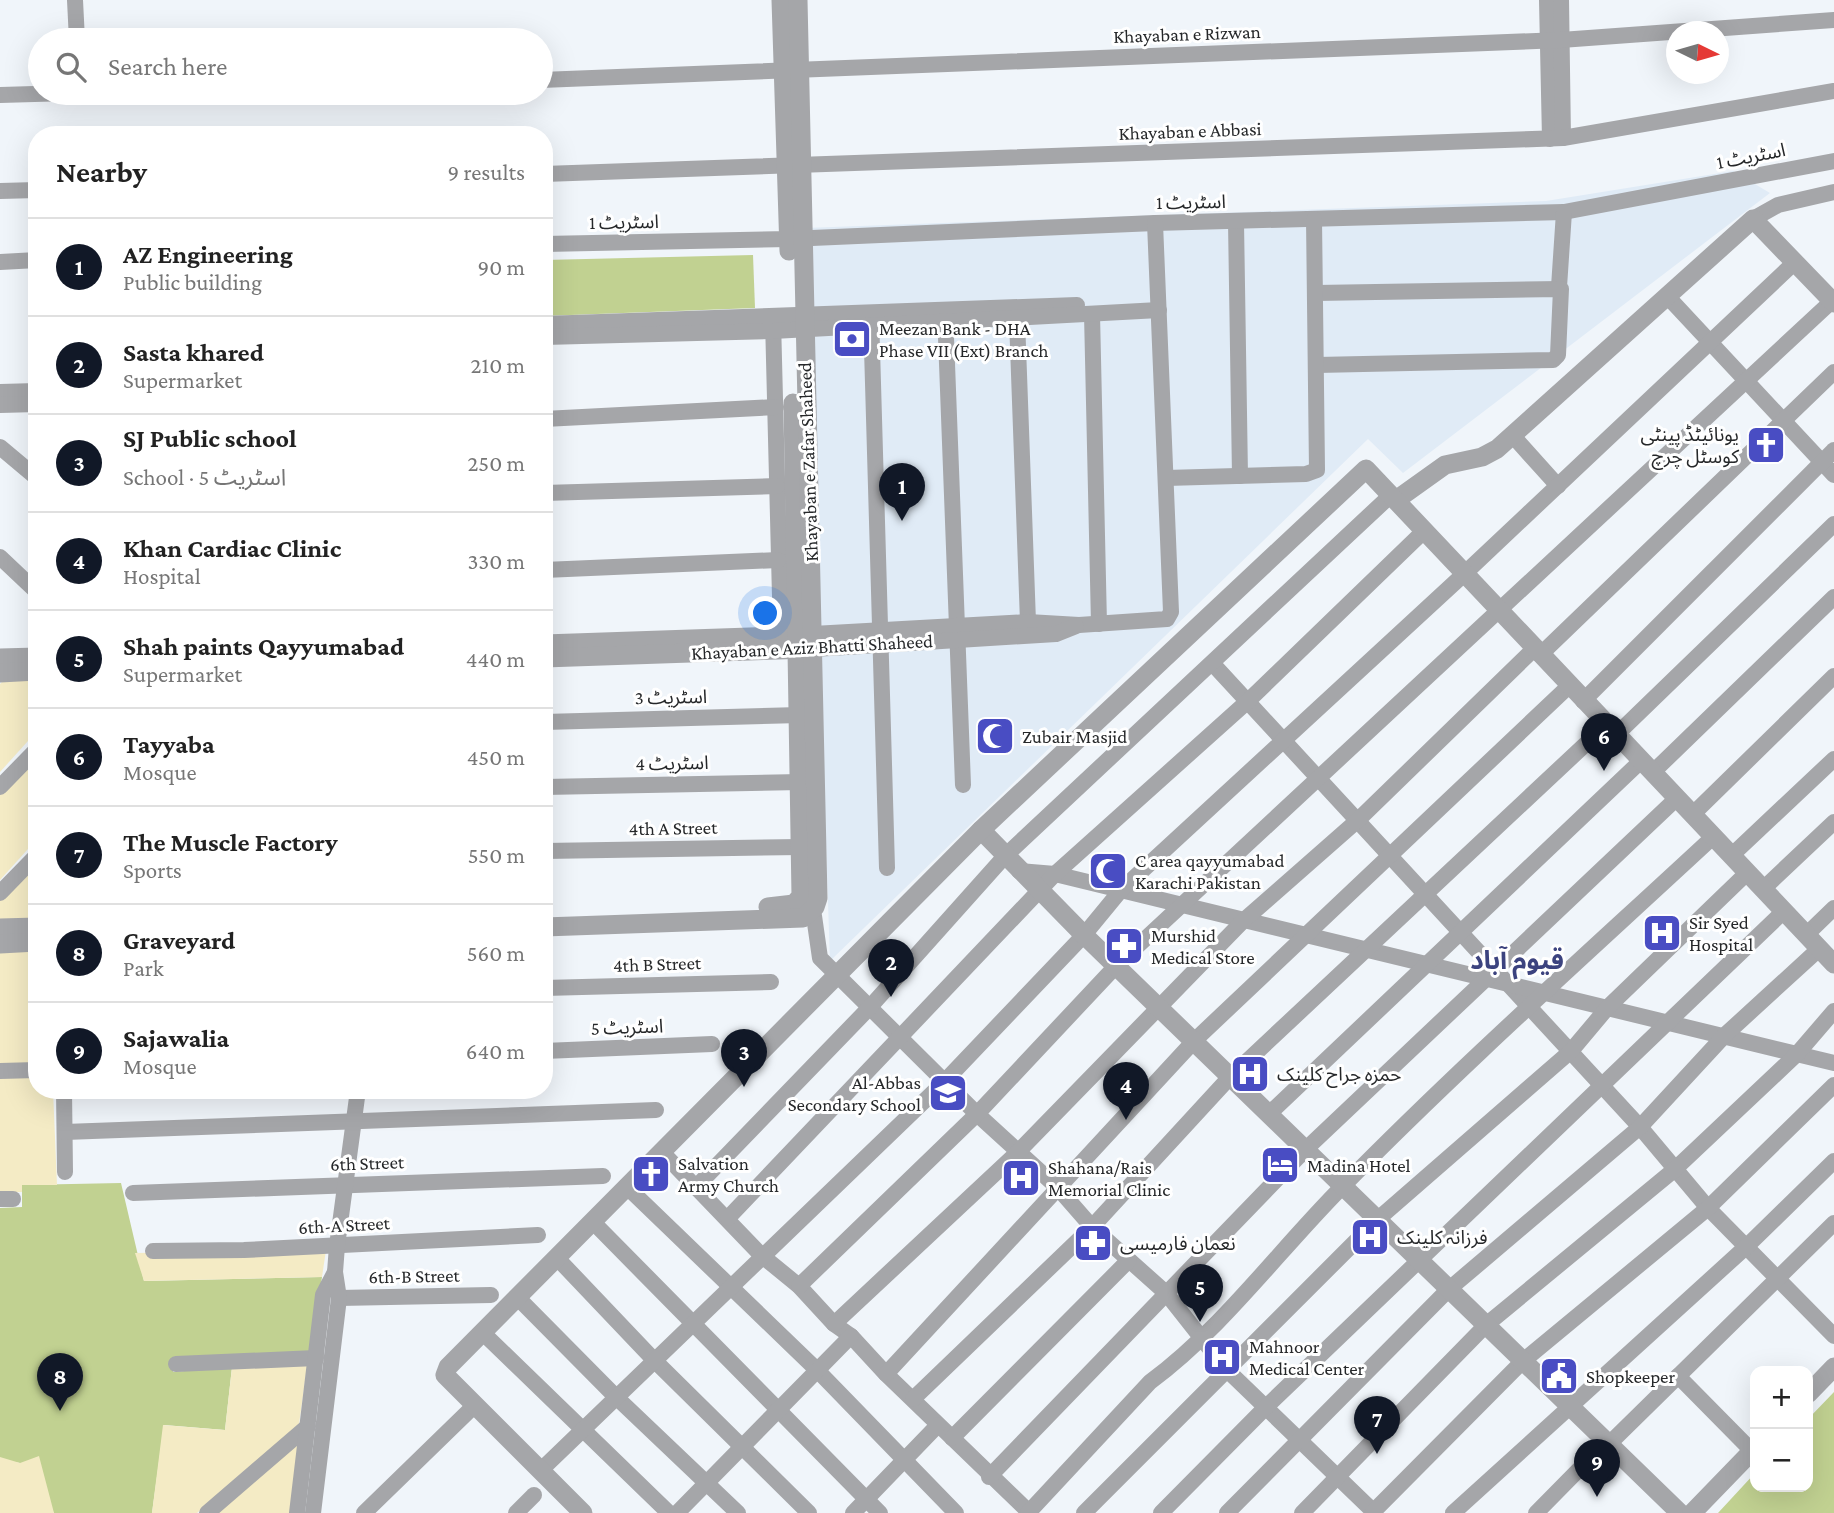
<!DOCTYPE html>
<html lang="en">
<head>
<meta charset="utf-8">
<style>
	:root { --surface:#fff; --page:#f2f2f2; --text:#222; --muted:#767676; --line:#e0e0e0; --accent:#111827 }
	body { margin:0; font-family:"Crimson Pro","Noto Sans Arabic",serif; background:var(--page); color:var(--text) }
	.controls { position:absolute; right:21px; bottom:21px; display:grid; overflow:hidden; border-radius:14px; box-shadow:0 7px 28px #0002 }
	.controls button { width:63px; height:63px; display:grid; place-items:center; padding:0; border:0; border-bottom:2px solid var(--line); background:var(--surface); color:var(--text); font:35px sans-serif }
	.compass { position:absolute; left:1666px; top:21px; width:63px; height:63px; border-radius:50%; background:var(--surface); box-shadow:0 7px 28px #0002; rotate:95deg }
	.you { position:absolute; left:766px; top:614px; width:24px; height:24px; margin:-18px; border:5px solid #fff; border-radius:50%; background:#1a73e8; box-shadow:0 0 0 10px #1a73e833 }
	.badge { display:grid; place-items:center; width:46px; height:46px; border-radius:50%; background:var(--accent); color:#fff; font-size:23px; font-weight:700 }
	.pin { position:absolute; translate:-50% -58px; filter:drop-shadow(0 2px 4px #0008) }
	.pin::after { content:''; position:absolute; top:37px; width:24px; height:21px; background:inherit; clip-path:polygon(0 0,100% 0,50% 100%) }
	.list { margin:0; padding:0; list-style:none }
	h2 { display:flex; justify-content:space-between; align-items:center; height:91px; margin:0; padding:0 28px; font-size:30px }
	h2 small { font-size:23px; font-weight:400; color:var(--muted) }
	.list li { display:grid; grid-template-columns:46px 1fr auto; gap:21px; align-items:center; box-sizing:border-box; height:98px; padding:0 28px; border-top:2px solid var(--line) }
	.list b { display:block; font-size:26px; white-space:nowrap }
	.list p { margin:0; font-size:23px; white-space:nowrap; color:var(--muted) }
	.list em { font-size:23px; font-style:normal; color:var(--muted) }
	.icon { flex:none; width:38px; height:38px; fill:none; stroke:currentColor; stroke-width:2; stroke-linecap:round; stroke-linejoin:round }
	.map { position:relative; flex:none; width:1834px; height:1513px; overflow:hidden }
	.search { position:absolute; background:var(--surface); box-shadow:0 7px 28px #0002; left:28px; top:28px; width:525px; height:77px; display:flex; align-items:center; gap:18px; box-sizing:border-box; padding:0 24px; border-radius:38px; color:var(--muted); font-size:26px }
	.panel { position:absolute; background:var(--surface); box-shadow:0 7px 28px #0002; left:28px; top:126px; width:525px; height:973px; border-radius:28px }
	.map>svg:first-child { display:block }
	.built { fill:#e0ebf6 }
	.green { fill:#c1d191 }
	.sand { fill:#f4ebc5 }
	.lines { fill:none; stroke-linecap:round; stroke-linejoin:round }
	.minor { stroke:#a5a6a9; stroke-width:16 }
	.tertiary { stroke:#a5a6a9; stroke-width:19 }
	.labels { text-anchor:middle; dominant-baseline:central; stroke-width:6; stroke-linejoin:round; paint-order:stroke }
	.street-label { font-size:19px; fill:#26282a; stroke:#fff }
	.poi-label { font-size:19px; fill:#26282a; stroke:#fff; text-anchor:start }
	.district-label { font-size:26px; font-weight:bold; fill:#3c437f; stroke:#fff }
</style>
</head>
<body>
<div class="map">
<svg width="1834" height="1513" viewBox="0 0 1834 1513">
	<rect width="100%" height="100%" fill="#f0f5fa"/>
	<!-- built -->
	<path class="built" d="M1733,171l37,22 -367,280 -35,-34 -538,522 -25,-733 741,-27z"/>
	<!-- green -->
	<g class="green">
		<path d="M753,255l2,53 -211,8v-56z"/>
		<path d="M121,1183l23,98 178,-4 -11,77 -137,8 -1,10 59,-5 -7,63 -61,-5 -12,88h-98l-34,-50 -20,-3v-252l22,-1v-22z"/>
		<path d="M1834,1392v121h-116l37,-40v14h53v-68z"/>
	</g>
	<!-- sand -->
	<g class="sand">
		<path d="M37,678v53l-37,41v-88l5,-5z"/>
		<path d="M37,757v82l-37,41v-85z"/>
		<path d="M37,862v59l-37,1v-24z"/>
		<path d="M37,949v115l-37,1v-115z"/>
		<path d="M37,1077v13h16l4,95h-35v7l-22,1v-115z"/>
		<path d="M326,1250l-4,27 -178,4 -9,-28z"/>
		<path d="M308,1360l-9,64 -102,89h-45l11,-88 62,5 7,-63z"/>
		<path d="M298,1441l-7,72h-78z"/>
		<path d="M39,1456l15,57h-54v-56l20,6z"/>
	</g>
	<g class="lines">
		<!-- minor -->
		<g class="minor">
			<path d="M75,0l2,40"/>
			<path d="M1547,0l3,139"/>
			<path d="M1561,0l2,138"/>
			<path d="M541,80l1020,-40 273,-20"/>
			<path d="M0,95l69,-2"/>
			<path d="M544,174l1019,-36 271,-47"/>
			<path d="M0,191l37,-1"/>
			<path d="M1753,219l25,-14 56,-13"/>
			<path d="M1236,222l4,254"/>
			<path d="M544,244l245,-5 366,-16 409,-11 270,-51"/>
			<path d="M0,262l37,-2"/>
			<path d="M1559,287l5,-75"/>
			<path d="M1316,293l245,-4 -3,66 -5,5 -236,5"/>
			<path d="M1667,296l167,179"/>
			<path d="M945,311l18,474"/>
			<path d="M871,314l16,554"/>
			<path d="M1092,314l7,310"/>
			<path d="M1017,319l11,303"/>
			<path d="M773,320l8,316"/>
			<path d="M544,324l533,-19"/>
			<path d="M544,337l229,-6 386,-21"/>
			<path d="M0,392l37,-1"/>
			<path d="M0,405l37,-1"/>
			<path d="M544,419l232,-12"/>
			<path d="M1513,436l45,50"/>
			<path d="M0,447l37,31"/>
			<path d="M1166,478l140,-4 11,-4 -3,-251"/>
			<path d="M544,493l233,-7"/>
			<path d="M0,557l37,35"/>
			<path d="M544,570l234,-10"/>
			<path d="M813,634l215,-12 51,3 88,-6 4,-7 -16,-389"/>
			<path d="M814,649l242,-15 20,-8"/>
			<path d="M1540,655l294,-283"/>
			<path d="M1212,663l428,464 68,81 126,128"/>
			<path d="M1583,701l251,-251"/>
			<path d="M544,722l256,-7"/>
			<path d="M1616,735l218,-211"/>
			<path d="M1652,773l182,-176"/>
			<path d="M0,787l37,-38"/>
			<path d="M544,787l257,-5"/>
			<path d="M1692,815l142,-139"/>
			<path d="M544,851l257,-4"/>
			<path d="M1731,856l103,-97"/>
			<path d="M1019,871l36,3 779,189"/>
			<path d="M1763,889l71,-67"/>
			<path d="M0,893l37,-38"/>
			<path d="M803,905l11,11 6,42 157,156 80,73 35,40 74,66 60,76 149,144"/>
			<path d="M1806,935l28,-27"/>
			<path d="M544,988l227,-6"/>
			<path d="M544,1051l168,-7"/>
			<path d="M0,1071l37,-1"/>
			<path d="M64,1090l1,82"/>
			<path d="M1269,1114l372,-353"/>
			<path d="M65,1132l591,-22"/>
			<path d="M661,1151l100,104 38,31 35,38 17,12 35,38 144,139"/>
			<path d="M626,1186l191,184 139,143"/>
			<path d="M697,1186l173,-179 135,-151 386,-361"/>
			<path d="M133,1193l470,-17"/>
			<path d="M0,1199h13"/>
			<path d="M728,1218l327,-344 193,-173 176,-170"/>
			<path d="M592,1221l288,292"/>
			<path d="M153,1251l91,-1 294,-15"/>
			<path d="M557,1258l97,102 155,153"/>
			<path d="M799,1286l178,-172 139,-148 716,-665"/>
			<path d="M517,1297l99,100 122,116"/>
			<path d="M339,1298l152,-3"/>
			<path d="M834,1324l185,-173 224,-230 115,-101 176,-171"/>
			<path d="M482,1332l187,181"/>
			<path d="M176,1364l140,-6"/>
			<path d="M886,1374l308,-333 375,-355"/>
			<path d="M1678,1376l74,75"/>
			<path d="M913,1399l179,-172 138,-150 376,-352"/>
			<path d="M952,1438l177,-178"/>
			<path d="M1609,1444l225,-221"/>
			<path d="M541,1470l403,-388 140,-147 37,-45 342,-315 332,-313"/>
			<path d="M989,1477l317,-328 370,-350"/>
			<path d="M207,1513l101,-87"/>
			<path d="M297,1513l26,-218 12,-23"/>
			<path d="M313,1513l26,-215 -4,-26 2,-26 21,-156"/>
			<path d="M364,1513l110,-107"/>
			<path d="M516,1513l18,-18"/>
			<path d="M677,1513l174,-177"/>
			<path d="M853,1513l85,-88"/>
			<path d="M1028,1513l122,-131c73,-54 129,-132 193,-196 119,-121 246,-234 370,-349"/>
			<path d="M1084,1513l294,-294 193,-168 37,-44 139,-134"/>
			<path d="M1161,1513l105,-106 518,-496"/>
			<path d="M1227,1513l221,-223 192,-163 85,-92 94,-86"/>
			<path d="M1302,1513l184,-188 188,-155 123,-116 37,-43"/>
			<path d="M1372,1513l151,-152 185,-153 126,-123"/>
			<path d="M1453,1513l294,-267 87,-85"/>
			<path d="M1536,1513l70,-71"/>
		</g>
		<!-- tertiary -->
		<g class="tertiary">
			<path d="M781,0l8,251"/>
			<path d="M1396,500l49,-35 37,-8 15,-8 256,-230 81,84"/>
			<path d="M544,644l265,-9"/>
			<path d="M0,658l37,-1"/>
			<path d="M544,658l265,-9"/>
			<path d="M0,673l37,-2"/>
			<path d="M981,830l103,105 596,578"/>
			<path d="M768,907l26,-3 7,-8 -8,-493"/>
			<path d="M544,927l259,-9 12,-11 3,-9 -20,-898"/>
			<path d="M0,928l37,-1"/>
			<path d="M0,944l37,-2"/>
			<path d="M1808,1394l26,-27"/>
			<path d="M583,1513l-138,-138 3,-8 533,-537 385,-361 468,495"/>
			<path d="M1692,1513l63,-65"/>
		</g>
	</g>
	<!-- icons -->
	<defs>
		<g id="bank-square" transform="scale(2.0125)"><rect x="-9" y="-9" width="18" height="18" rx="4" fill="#494dc3" stroke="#fff"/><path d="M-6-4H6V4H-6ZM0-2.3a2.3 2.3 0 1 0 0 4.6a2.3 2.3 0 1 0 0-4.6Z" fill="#fff"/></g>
		<g id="church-square" transform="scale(2.0125)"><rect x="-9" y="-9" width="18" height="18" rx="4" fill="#494dc3" stroke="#fff"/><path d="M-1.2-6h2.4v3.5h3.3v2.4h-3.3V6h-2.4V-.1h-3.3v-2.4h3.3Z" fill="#fff"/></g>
		<g id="mosque-square" transform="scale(2.0125)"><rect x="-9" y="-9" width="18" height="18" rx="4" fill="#494dc3" stroke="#fff"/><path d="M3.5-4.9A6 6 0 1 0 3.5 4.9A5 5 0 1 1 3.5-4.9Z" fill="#fff"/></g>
		<g id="hospital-square" transform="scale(2.0125)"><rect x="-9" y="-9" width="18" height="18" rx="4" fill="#494dc3" stroke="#fff"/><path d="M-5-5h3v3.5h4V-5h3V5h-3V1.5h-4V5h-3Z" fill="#fff"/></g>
		<g id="pharmacy-square" transform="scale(2.0125)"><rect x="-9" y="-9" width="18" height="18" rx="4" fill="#494dc3" stroke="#fff"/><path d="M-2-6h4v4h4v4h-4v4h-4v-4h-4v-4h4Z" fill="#fff"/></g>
		<g id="school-square" transform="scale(2.0125)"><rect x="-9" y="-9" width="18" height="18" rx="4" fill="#494dc3" stroke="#fff"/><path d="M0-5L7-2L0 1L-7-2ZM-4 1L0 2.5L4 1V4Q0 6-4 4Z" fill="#fff"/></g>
		<g id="hotel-square" transform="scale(2.0125)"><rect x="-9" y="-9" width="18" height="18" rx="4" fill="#494dc3" stroke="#fff"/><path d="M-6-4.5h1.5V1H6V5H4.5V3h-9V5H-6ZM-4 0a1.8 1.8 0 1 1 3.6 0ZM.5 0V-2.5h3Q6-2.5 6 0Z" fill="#fff"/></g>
		<g id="civic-square" transform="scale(2.0125)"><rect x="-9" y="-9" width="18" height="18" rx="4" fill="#494dc3" stroke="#fff"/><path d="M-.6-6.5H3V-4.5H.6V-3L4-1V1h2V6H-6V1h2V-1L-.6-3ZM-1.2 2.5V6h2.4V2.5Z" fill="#fff"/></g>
	</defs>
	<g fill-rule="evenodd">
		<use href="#bank-square" x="852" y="339"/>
		<use href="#church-square" x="1766" y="445"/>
		<use href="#mosque-square" x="995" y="736"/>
		<use href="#mosque-square" x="1108" y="871"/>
		<use href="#hospital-square" x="1662" y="933"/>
		<use href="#pharmacy-square" x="1124" y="946"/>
		<use href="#hospital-square" x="1250" y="1074"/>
		<use href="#school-square" x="948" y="1093"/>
		<use href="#hotel-square" x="1280" y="1165"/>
		<use href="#church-square" x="651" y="1174"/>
		<use href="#hospital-square" x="1021" y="1178"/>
		<use href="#hospital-square" x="1370" y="1237"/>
		<use href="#pharmacy-square" x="1093" y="1243"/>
		<use href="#hospital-square" x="1222" y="1357"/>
		<use href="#civic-square" x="1559" y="1376"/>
	</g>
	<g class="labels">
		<!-- street labels -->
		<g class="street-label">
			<text transform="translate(1187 34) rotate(-2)">Khayaban e Rizwan</text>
			<text transform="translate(1190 131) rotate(-2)">Khayaban e Abbasi</text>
			<text transform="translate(1751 156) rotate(-11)">اسٹریٹ 1</text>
			<text transform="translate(1191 202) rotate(-1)">اسٹریٹ 1</text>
			<text transform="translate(624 222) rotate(-1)">اسٹریٹ 1</text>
			<text transform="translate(808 462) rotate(-92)">Khayaban e Zafar Shaheed</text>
			<text transform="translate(812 647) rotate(-3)">Khayaban e Aziz Bhatti Shaheed</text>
			<text transform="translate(671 697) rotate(-1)">اسٹریٹ 3</text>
			<text transform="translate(672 763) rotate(-1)">اسٹریٹ 4</text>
			<text transform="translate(673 828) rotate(-1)">4th A Street</text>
			<text transform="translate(657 964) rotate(-2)">4th B Street</text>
			<text transform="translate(627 1027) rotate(-2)">اسٹریٹ 5</text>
			<text transform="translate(367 1163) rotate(-2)">6th Street</text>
			<text transform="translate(344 1225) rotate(-3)">6th-A Street</text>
			<text transform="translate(414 1276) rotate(-1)">6th-B Street</text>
		</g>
		<!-- poi labels -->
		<g class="poi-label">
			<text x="879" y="328">Meezan Bank - DHA<tspan x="879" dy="22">Phase VII (Ext) Branch</tspan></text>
			<text x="1739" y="434" text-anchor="end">یونائیٹڈ پینٹی<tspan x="1739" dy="22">کوسٹل چرچ</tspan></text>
			<text x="1022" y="736">Zubair Masjid</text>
			<text x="1135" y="860">C area qayyumabad<tspan x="1135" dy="22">Karachi Pakistan</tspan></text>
			<text x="1689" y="922">Sir Syed<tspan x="1689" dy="22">Hospital</tspan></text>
			<text x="1151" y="935">Murshid<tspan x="1151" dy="22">Medical Store</tspan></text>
			<text x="1277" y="1074">حمزہ جراح کلینک</text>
			<text x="921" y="1082" text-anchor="end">Al-Abbas<tspan x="921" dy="22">Secondary School</tspan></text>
			<text x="678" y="1163">Salvation<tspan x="678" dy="22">Army Church</tspan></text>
			<text x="1307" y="1165">Madina Hotel</text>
			<text x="1048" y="1167">Shahana/Rais<tspan x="1048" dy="22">Memorial Clinic</tspan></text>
			<text x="1397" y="1237">فرزانہ کلینک</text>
			<text x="1120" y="1243">نعمان فارمیسی</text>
			<text x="1249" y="1346">Mahnoor<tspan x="1249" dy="22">Medical Center</tspan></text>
			<text x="1586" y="1376">Shopkeeper</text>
		</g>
		<!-- district labels -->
		<g class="district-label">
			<text x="1517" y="960">قیوم آباد</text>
		</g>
	</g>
</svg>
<div class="controls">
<button>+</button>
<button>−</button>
</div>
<svg class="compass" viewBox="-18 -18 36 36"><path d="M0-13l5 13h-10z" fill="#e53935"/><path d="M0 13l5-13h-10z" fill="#767676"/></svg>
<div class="you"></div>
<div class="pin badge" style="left:902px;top:521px">1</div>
<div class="pin badge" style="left:891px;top:997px">2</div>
<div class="pin badge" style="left:744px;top:1087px">3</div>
<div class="pin badge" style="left:1126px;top:1120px">4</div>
<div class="pin badge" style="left:1200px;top:1322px">5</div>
<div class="pin badge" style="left:1604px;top:771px">6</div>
<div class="pin badge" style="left:1377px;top:1454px">7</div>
<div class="pin badge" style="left:60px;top:1411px">8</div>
<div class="pin badge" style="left:1597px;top:1497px">9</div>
<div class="search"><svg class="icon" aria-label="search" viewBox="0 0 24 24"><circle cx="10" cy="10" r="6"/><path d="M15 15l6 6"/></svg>Search here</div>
<section class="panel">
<h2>Nearby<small>9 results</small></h2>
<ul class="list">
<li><span class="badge">1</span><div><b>AZ Engineering</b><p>Public building</p></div><em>90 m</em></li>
<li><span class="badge">2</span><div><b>Sasta khared</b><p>Supermarket</p></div><em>210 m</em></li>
<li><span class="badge">3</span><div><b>SJ Public school</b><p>School · اسٹریٹ 5</p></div><em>250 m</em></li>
<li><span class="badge">4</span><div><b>Khan Cardiac Clinic</b><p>Hospital</p></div><em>330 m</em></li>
<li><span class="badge">5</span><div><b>Shah paints Qayyumabad</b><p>Supermarket</p></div><em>440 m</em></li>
<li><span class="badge">6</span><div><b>Tayyaba</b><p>Mosque</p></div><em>450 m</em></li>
<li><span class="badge">7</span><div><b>The Muscle Factory</b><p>Sports</p></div><em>550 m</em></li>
<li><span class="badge">8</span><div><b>Graveyard</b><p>Park</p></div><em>560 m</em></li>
<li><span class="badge">9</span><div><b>Sajawalia</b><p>Mosque</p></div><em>640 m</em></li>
</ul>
</section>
</div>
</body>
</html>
